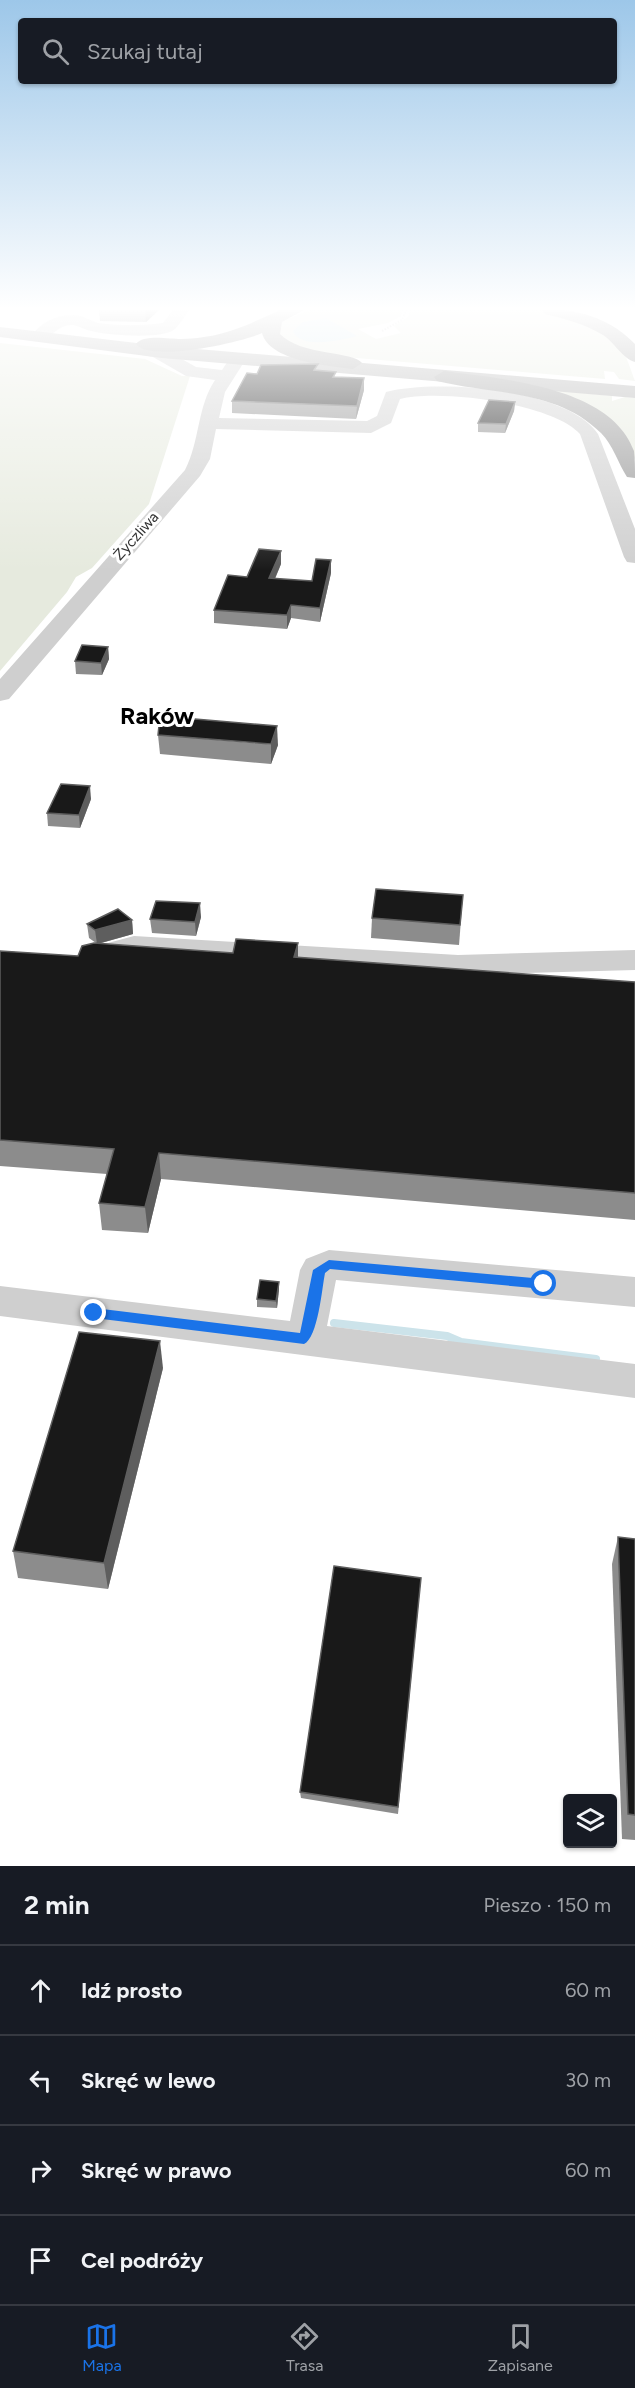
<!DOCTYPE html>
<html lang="pl">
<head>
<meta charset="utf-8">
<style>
	:root { --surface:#171b24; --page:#20242c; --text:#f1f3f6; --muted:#9ea1a6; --line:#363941; --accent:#1a73e8 }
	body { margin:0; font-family:Figtree,sans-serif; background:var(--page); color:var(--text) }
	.controls { position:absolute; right:18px; bottom:18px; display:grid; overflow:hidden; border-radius:6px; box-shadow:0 2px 4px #0004 }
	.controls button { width:54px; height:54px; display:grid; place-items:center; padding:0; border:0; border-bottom:2px solid var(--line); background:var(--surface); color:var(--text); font:30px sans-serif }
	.stop { position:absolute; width:18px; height:18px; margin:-14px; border:4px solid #1a73e8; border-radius:50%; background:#fff }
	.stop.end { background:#1a73e8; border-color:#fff; box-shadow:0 2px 6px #0008 }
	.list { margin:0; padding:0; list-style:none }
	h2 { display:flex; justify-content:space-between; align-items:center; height:78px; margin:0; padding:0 24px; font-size:26px }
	h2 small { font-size:20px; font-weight:400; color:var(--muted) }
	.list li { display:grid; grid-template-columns:39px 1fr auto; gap:18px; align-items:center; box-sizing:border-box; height:90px; padding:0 24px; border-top:2px solid var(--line) }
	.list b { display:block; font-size:22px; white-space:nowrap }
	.list em { font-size:20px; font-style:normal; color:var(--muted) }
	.icon { flex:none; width:33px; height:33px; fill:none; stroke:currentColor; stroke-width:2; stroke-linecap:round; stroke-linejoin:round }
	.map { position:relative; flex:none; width:635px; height:1866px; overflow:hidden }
	.search { position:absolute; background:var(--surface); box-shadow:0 2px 4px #0004; left:18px; right:18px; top:18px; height:66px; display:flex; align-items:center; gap:15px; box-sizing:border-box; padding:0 21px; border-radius:6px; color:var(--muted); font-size:22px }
	.sheet { height:438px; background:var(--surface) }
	nav { display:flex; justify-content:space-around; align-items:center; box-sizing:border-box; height:84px; border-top:2px solid var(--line); background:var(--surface); font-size:16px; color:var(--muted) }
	nav a { display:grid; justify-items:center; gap:3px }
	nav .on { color:var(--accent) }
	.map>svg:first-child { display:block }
	.green { fill:#e6eade }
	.water { fill:#cce3ea }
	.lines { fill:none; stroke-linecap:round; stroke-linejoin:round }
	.stream { stroke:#cce3ea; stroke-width:8 }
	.path { stroke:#c9c9c9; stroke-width:2; stroke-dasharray:1.5 1.5; stroke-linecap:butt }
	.minor { fill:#cfcfcf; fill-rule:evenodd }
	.major { fill:#aaa; fill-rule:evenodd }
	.highway { fill:#999; fill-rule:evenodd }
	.wall { fill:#8c8c8c }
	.shaded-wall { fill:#5e5e5e }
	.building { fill:#191919; stroke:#5e5e5e; stroke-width:1.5 }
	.route { fill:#1a73e8 }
	.labels { text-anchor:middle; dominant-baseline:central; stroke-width:6; stroke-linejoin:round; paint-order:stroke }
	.far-street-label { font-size:15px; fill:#323232; stroke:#fff }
	.district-label { font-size:24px; font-weight:bold; fill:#000; stroke:#fff }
</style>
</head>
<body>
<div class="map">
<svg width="635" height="1866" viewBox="0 0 635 1866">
	<rect width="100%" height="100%" fill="#fff"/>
	<!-- green -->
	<g class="green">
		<path d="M309,310h94l-2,6 -13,7 -30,6 18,10 25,-6 -7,-7 14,-9 2,-7h128c29,6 65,15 84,40 6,9 9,21 13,31l-16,-2 -5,-7 -10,-1 1,8 -260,-22 -23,-3 -39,-13 -6,-14 2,-4z"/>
		<path d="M0,343l145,16 37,17h8l-41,128 -57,64 -16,9 -9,15 -67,79z"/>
		<path d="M535,388l77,8v5l13,-4 10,1v62l-11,-21z"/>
	</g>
	<!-- water -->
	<path class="water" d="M326,318l31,18c-15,4 -57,14 -64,-5l10,-9z"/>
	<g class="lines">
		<!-- stream -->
		<path class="stream" d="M334,1323l113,13 14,6 135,17"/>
		<!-- path -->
		<path class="path" d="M382,331l20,-11 4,-10"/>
		<!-- minor -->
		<g class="minor">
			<path d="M173,310h16c-4,6 -9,14 -14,19 -13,11 -68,6 -84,2 -6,-1 -12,-5 -18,-6 -15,-1 -20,12 -33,15l-8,-5c10,-14 26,-21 44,-20 8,1 15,6 22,8 22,3 43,3 65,0z"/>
			<path d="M148,346l16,3 32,18 26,3 10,-15h12l2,4 -21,33 -6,26 148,3 10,-5 9,-24c50,-13 181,-4 212,42l37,95v34l-8,-1 -3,-5 -44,-123c-27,-31 -141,-45 -180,-35l-9,24 -20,10 -155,-4 -6,30 -10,17 -191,223 -9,2v-22l185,-209c15,-29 12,-63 30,-90l-29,-4 -33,-19 -11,-2 -2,-4z"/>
			<path d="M134,936l324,19 177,-5v20l-177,5 -324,-19 -41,11 -11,-3 -4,-7 4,-7z"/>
			<path d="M329,1250l306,27v30l-299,-27 -9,46 308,38v34l-635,-82v-30l290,35 10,-51 6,-11z"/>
		</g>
		<!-- major -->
		<path class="major" d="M0,327l162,19 473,40v12l-473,-40 -162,-21z"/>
		<!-- highway -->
		<g class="highway">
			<path d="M280,310h24l-22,12 -2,12c21,22 74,17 82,29l-9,6c-24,-3 -84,-8 -91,-36 -19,9 -113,30 -126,11 7,-10 33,-5 45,-5 41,-1 64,-13 99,-29z"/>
			<path d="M542,310c35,-2 68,8 93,34v18c-12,-3 -21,-20 -32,-27 -18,-11 -38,-16 -58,-21z"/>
			<path d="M444,371c57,8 167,15 190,80 1,8 1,19 1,27l-8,-1c-9,-14 -14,-32 -26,-44 -44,-44 -107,-38 -164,-52l-3,-4z"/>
		</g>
	</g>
	<!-- wall -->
	<g class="wall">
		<path d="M99,310h60l-13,12 -46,-1z"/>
		<path d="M318,371l18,6 28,1v12l-8,29 -124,-6v-12l25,-27z"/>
		<path d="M515,402l-1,9 -9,22 -27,-1v-9z"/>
		<path d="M281,564l-6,15 37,2 19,-8 -11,49 -29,-4 -4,11 -73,-6v-13l33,-33z"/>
		<path d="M108,647l1,12 -7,16 -26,-1 -1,-13z"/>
		<path d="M158,735l120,10 -7,19 -111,-10z"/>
		<path d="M91,799l-11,29 -32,-2 -1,-13z"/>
		<path d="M463,895l-4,50 -88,-7 1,-20z"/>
		<path d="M201,917l-5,19 -44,-3 -2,-14z"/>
		<path d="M132,920l1,14 -35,10 537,38v238l-474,-41 -13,54 -46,-3 -3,-27 8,-29 -107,-8v-215l78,5 18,-13 -7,-5 -2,-14z"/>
		<path d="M279,1289l-2,19 -20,-1v-8z"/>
		<path d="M163,1368l-55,221 -90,-11 -5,-27z"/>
		<path d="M618,1537l17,2v301l-13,-1 -10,-275z"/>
		<path d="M421,1578l-23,236 -97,-16 -1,-6z"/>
	</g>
	<!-- shaded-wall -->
	<g class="shaded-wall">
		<path d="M145,310h14l-13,12z"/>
		<path d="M364,378v12l-8,29 1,-13z"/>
		<path d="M515,402l-1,9 -9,22 1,-9z"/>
		<path d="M281,551v13l-12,28v-14z"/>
		<path d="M331,560v13l-11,49v-14z"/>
		<path d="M291,605v13l-4,11v-14z"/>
		<path d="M108,647l1,12 -7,16 -1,-12z"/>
		<path d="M277,726l1,19 -7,19v-20z"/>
		<path d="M90,786l1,13 -11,29 -1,-13z"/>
		<path d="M200,903l1,14 -5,19 -1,-14z"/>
		<path d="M132,920l1,14 -36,10 -2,-14z"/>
		<path d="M298,943v25l-4,-11z"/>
		<path d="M159,1153l2,26 -13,54 -3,-26z"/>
		<path d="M279,1282v7l-2,19 -1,-7z"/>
		<path d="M160,1341l3,27 -55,221 -4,-26z"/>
	</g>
	<!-- building -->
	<g class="building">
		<path d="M318,364l-4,6 22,2 -3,5 31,1 -7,28 -125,-5 15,-28 10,1 4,-9z"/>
		<path d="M489,400l26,2 -9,22 -28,-1z"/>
		<path d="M259,549l22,2 -12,27 43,3 4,-22 15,1 -11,48 -29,-3 -4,10 -73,-5 14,-35 19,2z"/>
		<path d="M82,645l26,2 -7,16 -26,-2z"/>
		<path d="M160,716l117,10 -6,18 -113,-9z"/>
		<path d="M61,784l29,2 -11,29 -32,-2z"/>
		<path d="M376,889l87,6 -3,30 -88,-7z"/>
		<path d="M156,901l44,2 -5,19 -45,-3z"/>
		<path d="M118,909l14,11 -37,10 -8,-6z"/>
		<path d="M236,939l62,4 -4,14 341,25v211l-476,-40 -14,54 -46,-4 15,-54 -114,-9v-189l78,5 4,-10 12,-3 139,10z"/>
		<path d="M260,1280l19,2 -3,19 -19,-2z"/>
		<path d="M79,1332l81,9 -56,222 -91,-12z"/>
		<path d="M618,1537l17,2v276l-7,-1z"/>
		<path d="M334,1566l87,12 -23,229 -98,-15z"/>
	</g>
	<!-- sky -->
	<linearGradient id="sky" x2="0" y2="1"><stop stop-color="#9dc7e9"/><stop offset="0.54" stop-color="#fff"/><stop offset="1" stop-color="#fff" stop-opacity="0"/></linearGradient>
	<rect width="635" height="571" fill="url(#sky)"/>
	<!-- route -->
	<path class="route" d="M329,1260l215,19 7,5 -7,5 -214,-20 -5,4c-3,15 -7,65 -21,71l-210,-26 -7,-5 7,-5 206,25 13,-63z"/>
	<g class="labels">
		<!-- far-street labels -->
		<g class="far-street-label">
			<text transform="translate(136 536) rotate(-48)">Życzliwa</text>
		</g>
		<!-- district labels -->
		<g class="district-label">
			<text x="157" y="715">Raków</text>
		</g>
	</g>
</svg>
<div class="controls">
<button><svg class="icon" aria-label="layers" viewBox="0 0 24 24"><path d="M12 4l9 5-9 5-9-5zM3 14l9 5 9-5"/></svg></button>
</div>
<div class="stop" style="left:544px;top:1284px"></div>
<div class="stop end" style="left:94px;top:1313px"></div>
<div class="search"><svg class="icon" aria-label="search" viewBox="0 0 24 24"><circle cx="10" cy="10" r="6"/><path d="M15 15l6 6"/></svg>Szukaj tutaj</div>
</div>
<section class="sheet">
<h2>2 min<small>Pieszo · 150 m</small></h2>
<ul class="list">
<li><svg class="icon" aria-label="ahead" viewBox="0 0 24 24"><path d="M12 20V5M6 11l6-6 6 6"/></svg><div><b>Idź prosto</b></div><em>60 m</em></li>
<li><svg class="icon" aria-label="left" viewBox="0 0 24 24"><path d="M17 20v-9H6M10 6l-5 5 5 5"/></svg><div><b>Skręć w lewo</b></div><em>30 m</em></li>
<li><svg class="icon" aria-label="right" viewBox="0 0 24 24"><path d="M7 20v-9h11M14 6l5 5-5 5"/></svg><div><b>Skręć w prawo</b></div><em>60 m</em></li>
<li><svg class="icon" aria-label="arrive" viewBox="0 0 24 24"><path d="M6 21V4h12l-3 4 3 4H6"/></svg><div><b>Cel podróży</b></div></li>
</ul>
</section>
<nav>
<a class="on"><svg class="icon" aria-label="map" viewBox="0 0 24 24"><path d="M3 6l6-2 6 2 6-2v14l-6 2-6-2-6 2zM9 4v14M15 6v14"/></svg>Mapa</a>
<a><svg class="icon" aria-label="directions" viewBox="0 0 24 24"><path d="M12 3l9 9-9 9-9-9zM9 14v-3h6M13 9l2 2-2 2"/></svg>Trasa</a>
<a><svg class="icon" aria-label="saved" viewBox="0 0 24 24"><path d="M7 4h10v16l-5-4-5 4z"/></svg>Zapisane</a>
</nav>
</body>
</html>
